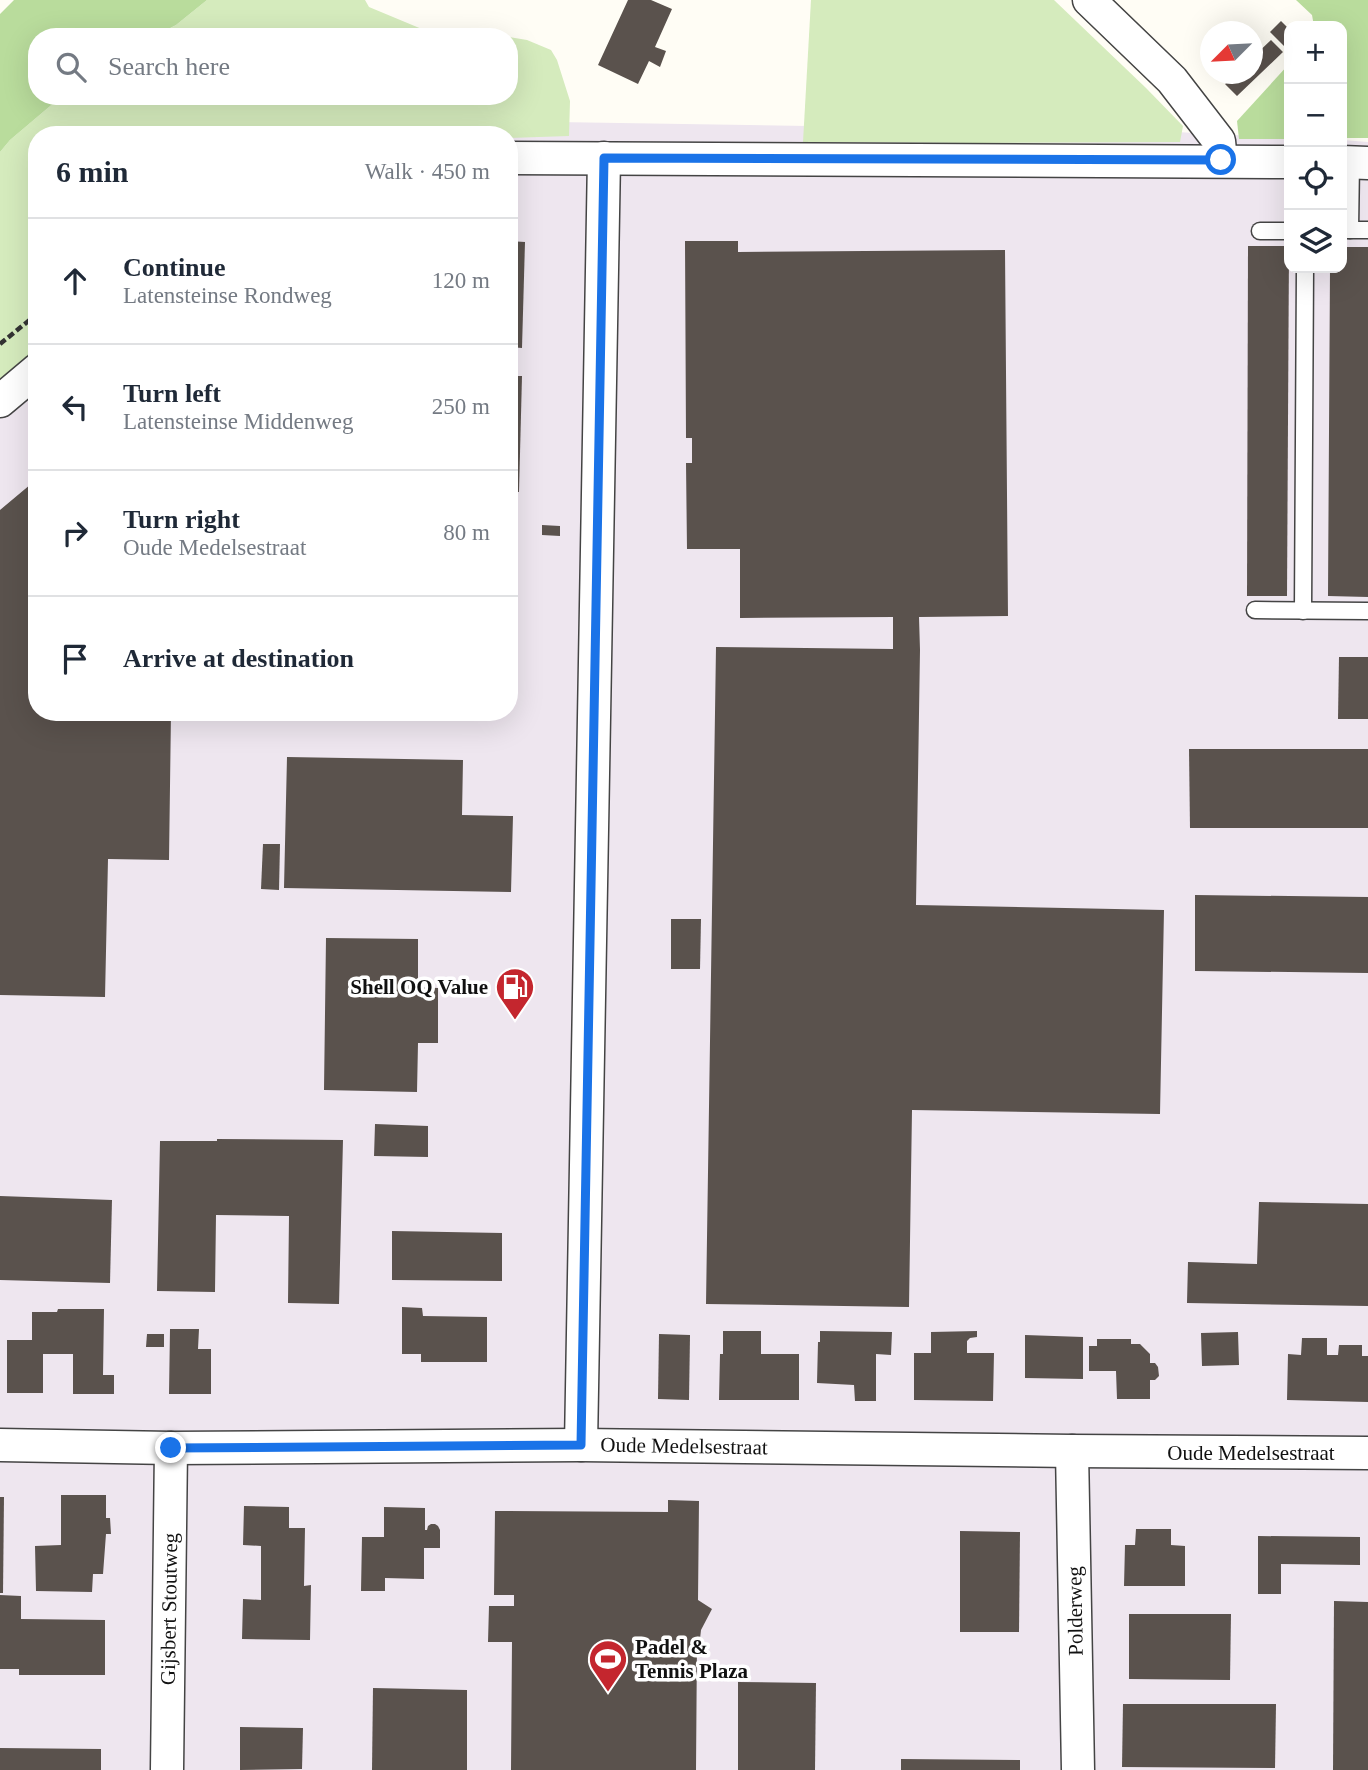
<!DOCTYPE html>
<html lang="en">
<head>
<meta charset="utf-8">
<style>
	:root { --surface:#fff; --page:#f2f2f3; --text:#1f2937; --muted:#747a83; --line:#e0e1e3 }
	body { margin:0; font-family:Georgia,serif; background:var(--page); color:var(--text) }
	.controls { position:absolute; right:21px; top:21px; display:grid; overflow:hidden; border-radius:14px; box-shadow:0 7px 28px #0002 }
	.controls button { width:63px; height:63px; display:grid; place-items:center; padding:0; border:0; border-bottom:2px solid var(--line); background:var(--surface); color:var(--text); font:35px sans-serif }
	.compass { position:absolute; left:1200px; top:21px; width:63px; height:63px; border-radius:50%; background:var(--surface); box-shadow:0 7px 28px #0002; rotate:246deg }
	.stop { position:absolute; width:21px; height:21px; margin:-16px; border:5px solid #1a73e8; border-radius:50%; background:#fff }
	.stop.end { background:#1a73e8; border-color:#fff; box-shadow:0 2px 7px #0008 }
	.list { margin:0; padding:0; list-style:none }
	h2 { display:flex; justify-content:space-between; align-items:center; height:91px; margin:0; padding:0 28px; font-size:30px }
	h2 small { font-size:23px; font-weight:400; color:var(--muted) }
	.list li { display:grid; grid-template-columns:46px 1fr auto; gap:21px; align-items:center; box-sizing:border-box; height:126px; padding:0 28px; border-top:2px solid var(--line) }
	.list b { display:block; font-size:26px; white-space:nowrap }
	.list p { margin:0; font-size:23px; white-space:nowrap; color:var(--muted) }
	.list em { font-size:23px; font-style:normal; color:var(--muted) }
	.icon { flex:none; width:38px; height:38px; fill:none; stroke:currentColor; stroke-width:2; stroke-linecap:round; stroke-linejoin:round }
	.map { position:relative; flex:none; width:1368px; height:1770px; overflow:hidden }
	.search { position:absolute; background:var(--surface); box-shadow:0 7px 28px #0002; left:28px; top:28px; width:490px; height:77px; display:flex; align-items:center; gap:18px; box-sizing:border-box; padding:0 24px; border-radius:28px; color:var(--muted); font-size:26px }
	.panel { position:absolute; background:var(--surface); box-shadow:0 7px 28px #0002; left:28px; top:126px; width:490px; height:595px; border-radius:28px }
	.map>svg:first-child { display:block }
	.industrial { fill:#eee6ef }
	.green { fill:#d5ebbd }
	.forest { fill:#b9dc9c }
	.building { fill:#5a524d }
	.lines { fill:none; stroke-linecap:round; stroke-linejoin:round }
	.lane-casing { stroke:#444; stroke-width:19 }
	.street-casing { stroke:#444; stroke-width:35 }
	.path { stroke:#333; stroke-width:4.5; stroke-dasharray:7 3.5; stroke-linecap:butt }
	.lane { stroke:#fff; stroke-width:16 }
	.street { stroke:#fff; stroke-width:32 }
	.route { stroke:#1a73e8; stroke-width:9 }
	.labels { text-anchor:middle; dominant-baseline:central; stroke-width:7; stroke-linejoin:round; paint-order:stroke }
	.poi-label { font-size:21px; font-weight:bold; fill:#111; stroke:#fff; text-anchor:end }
	.street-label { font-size:21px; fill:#111; stroke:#fff }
</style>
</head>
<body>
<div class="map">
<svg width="1368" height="1770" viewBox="0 0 1368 1770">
	<rect width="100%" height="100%" fill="#fffdf5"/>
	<!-- industrial -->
	<path class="industrial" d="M431,120l745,12 113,6v130h53v-128l26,2v1628h-1368v-1464l37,-23v429h472v-577z"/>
	<!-- green -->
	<g class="green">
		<path d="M207,0h158l4,7 72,30 56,-2 11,2h-354l22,-12z"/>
		<path d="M811,0h243l92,88 37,38 -3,16 -202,1 -175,-1z"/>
		<path d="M509,37l18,3 24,10 6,10 13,41 -1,35 -60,2v-3h-472v216l-37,31v-230l10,-12 52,-44h447z"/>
	</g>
	<!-- forest -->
	<g class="forest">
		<path d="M14,0h193l-31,25 -23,12h-116v59h25l-52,44 -10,12v-138z"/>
		<path d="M1296,0h72v138h-26v-112h-28l-2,-11z"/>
		<path d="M1289,64v75h-50l-2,-18z"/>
	</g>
	<!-- building -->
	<g class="building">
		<path d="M628,0h23l21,9 -17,38 11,4 -6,16 -11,-6 -11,23 -40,-19z"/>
		<path d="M1281,21l8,8v16l-3,3 -16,-16z"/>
		<path d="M1271,40l12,12 -46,44 -12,-12 11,-10h16v-16z"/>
		<path d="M509,241l16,1 -3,106 -13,-1z"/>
		<path d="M685,241h53v11l267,-2 3,366 -89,1 1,33 -4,255 248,5 -4,204 -248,-4 -3,197 -203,-3 10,-657 177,2v-32l-153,1v-69h-53l-1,-86h6v-25h-6z"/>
		<path d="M1248,246h41l-2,350h-40z"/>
		<path d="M1342,247h26v350l-40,-1 2,-328h12z"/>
		<path d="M509,376h13l-3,116h-10z"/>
		<path d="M37,479v233h134l-2,148 -61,-1 -3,138 -105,-2v-485z"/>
		<path d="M542,525l18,1v10l-18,-1z"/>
		<rect x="509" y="564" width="9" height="35"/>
		<path d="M1339,657h29v62h-30z"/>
		<path d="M1189,749h179v79h-178z"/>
		<path d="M287,757l176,3 -1,55 51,1 -2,76 -227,-4z"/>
		<path d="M263,844h17l-1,46 -18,-1z"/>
		<path d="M1195,895l173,2v76l-173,-2z"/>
		<path d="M671,919h30l-1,50h-29z"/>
		<path d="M326,938l92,1v48l20,1v55h-20l-1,49 -93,-2z"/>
		<path d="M375,1124l53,2v31l-54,-1z"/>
		<path d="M217,1139l126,1 -4,164 -51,-1 1,-87 -73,-1 -1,77 -58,-1 3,-150h57z"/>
		<path d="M0,1196l112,4 -2,83 -110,-3z"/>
		<path d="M1259,1202l109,2v102l-181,-3 1,-41 69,2z"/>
		<path d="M392,1231l110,2v48l-110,-1z"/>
		<path d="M402,1307l20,1 1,8 64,1v45h-66v-8h-19z"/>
		<path d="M58,1309h46l-1,66h11v19h-41v-40h-30v39h-36v-53h25v-28h25z"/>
		<path d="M170,1329h29l-1,20h13v45h-42z"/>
		<path d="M723,1331h38v23h38v46h-80l1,-46h3z"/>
		<path d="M820,1331l72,1 -1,23 -15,-1v47h-21l-1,-16 -37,-2 1,-41h2z"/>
		<path d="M977,1331v6l-7,1 -3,3v12h27l-1,48 -79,-1v-47h17v-21z"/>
		<path d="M1238,1332l1,33 -37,1 -1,-33z"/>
		<path d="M147,1334h17v13h-18z"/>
		<path d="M659,1334l31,1 -1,65 -31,-1z"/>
		<path d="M1025,1335l58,2v42l-58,-1z"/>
		<path d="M1302,1338h25v17h11l1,-10h23v11h6v46l-81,-2 1,-46 13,1z"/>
		<path d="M1097,1339h34v5h9l10,10v9h5l3,4 1,9 -4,4h-5v19h-33l-1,-28h-27v-25h8z"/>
		<path d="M61,1495h45v23h4l1,16h-5l-3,40h-10l-1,18 -56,-1 -1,-45 26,-1z"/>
		<path d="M0,1497h4l-1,96h-3z"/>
		<path d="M668,1500l31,1 -1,99 14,9 -11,21 -1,9h-3l-1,131h-185l1,-128h-24l1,-36h25v-11h-20l1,-84 173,1z"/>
		<path d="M244,1506l45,1v21h16l-1,58 7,-1 -1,55 -68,-1 1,-40 18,1v-54l-18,-1z"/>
		<path d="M384,1507l41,1v22h2l1,-4 3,-2h4l3,2 2,4v18h-16v31l-39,-1v13h-24l1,-54h22z"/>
		<path d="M1136,1529h35v16l14,1v40h-61l1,-41h10z"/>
		<path d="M960,1531l60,1 -1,100h-59z"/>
		<path d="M1258,1536l102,1v28l-79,-1v30h-23z"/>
		<path d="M0,1595l21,1v23l84,1v55h-86v-6h-19z"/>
		<path d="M1334,1601l34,1v168h-35z"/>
		<path d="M1129,1614h102l-1,66 -101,-1z"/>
		<path d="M738,1682l78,1 -1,87h-77z"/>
		<path d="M373,1688l94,2v80h-95z"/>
		<path d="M1123,1704h153l-1,64 -153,-1z"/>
		<path d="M240,1727l63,1 -1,41 -62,1z"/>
		<path d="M0,1748l101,1v21h-101z"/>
		<path d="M901,1759l119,1v10h-119z"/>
	</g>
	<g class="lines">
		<!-- lane casing -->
		<g class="lane-casing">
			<g id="lane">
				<path d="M1342,230h26"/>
				<path d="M1350,230l1,-68"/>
				<path d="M1260,231h29"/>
				<path d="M1255,610l113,1"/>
				<path d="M1303,611l2,-343"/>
			</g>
		</g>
		<!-- street casing -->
		<g class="street-casing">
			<g id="street">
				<path d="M1089,0l83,80 47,61 2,20"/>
				<path d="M509,158l780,4"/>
				<path d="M1342,162l26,1"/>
				<path d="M0,401l37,-31"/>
				<path d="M0,1445l171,3 410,-3 491,6 296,2"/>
				<path d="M581,1445l23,-1287"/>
				<path d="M1072,1451l6,319"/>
				<path d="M167,1770l4,-322"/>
			</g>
		</g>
		<!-- path -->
		<path class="path" d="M0,344l37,-30"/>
		<!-- lane -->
		<use href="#lane" class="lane"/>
		<!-- street -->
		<use href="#street" class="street"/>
	</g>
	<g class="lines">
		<!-- route -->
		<path class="route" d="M171,1448l410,-3 23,-1287 617,2"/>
	</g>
	<!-- icons -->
	<defs>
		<g id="fuel-pin" transform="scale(2.0125)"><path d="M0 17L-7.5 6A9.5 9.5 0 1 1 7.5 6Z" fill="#c4262e" stroke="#fff"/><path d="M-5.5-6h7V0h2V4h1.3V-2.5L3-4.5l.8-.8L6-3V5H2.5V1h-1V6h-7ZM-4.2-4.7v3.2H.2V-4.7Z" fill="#fff"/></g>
		<g id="stadium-pin" transform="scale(2.0125)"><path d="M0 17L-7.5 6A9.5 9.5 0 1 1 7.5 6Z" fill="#c4262e" stroke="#fff"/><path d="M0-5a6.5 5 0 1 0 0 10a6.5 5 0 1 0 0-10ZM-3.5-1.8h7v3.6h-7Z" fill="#fff"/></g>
	</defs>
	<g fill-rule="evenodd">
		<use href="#fuel-pin" x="515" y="987"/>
		<use href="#stadium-pin" x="608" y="1659"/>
	</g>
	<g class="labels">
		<!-- poi labels -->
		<g class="poi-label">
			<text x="488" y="987">Shell OQ Value</text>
			<text x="635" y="1647" text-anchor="start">Padel &amp;<tspan x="635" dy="24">Tennis Plaza</tspan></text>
		</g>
		<!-- street labels -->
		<g class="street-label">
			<text transform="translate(684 1446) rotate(1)">Oude Medelsestraat</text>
			<text x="1251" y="1453">Oude Medelsestraat</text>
			<text transform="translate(169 1609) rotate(-89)">Gijsbert Stoutweg</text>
			<text transform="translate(1075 1611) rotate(-91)">Polderweg</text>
		</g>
	</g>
</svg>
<div class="controls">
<button>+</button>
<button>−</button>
<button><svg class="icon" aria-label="locate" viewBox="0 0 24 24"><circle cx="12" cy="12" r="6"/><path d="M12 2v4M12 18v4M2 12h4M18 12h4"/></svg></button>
<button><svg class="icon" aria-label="layers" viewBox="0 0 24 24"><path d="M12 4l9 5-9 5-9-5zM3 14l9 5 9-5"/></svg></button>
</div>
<svg class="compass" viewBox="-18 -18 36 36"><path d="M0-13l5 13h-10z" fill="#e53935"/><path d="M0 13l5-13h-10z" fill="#747a83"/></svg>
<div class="stop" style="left:1221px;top:160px"></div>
<div class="stop end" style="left:171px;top:1448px"></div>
<div class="search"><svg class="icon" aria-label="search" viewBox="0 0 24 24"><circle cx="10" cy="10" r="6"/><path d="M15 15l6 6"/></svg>Search here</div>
<section class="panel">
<h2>6 min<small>Walk · 450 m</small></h2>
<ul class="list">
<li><svg class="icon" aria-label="ahead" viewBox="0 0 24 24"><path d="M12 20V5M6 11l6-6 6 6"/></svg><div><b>Continue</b><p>Latensteinse Rondweg</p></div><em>120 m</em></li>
<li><svg class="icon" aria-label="left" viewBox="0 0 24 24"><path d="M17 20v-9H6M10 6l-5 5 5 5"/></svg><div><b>Turn left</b><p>Latensteinse Middenweg</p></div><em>250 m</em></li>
<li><svg class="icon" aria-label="right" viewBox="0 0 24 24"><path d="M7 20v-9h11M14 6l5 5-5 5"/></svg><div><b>Turn right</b><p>Oude Medelsestraat</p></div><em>80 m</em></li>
<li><svg class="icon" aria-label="arrive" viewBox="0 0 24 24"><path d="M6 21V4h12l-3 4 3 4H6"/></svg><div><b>Arrive at destination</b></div></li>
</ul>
</section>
</div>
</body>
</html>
